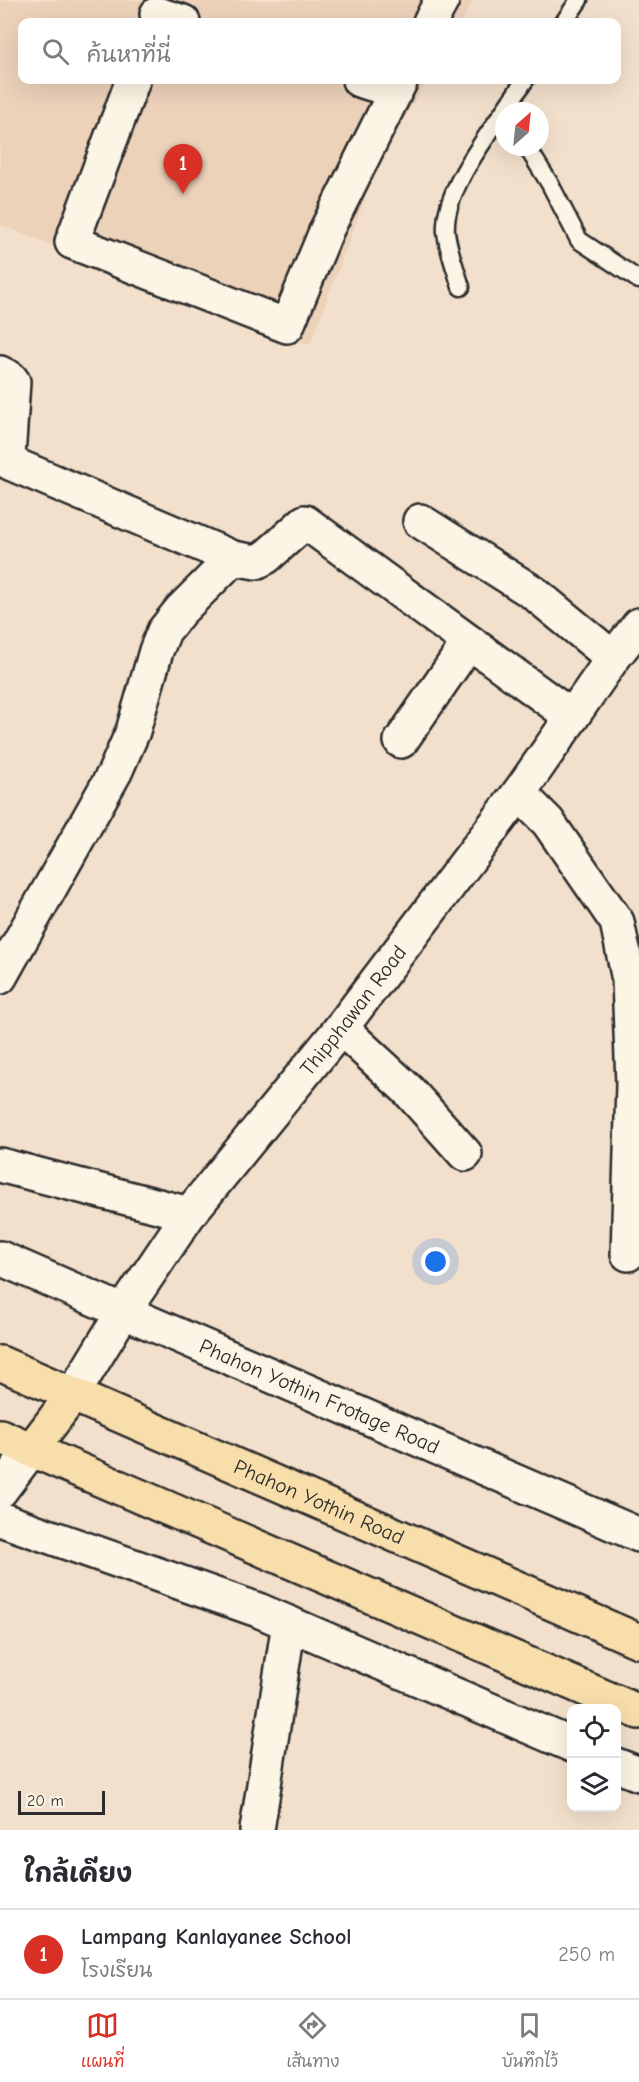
<!DOCTYPE html>
<html lang="th">
<head>
<meta charset="utf-8">
<style>
	:root { --surface:#fff; --page:#f7f7f7; --text:#2b2b33; --muted:#7c7c81; --line:#e1e1e2; --accent:#d93025 }
	body { margin:0; font-family:"Comic Neue","Playpen Sans Thai",sans-serif; background:var(--page); color:var(--text) }
	.controls { position:absolute; right:18px; bottom:18px; display:grid; overflow:hidden; border-radius:12px; box-shadow:0 6px 24px #0002 }
	.controls button { width:54px; height:54px; display:grid; place-items:center; padding:0; border:0; border-bottom:2px solid var(--line); background:var(--surface); color:var(--text); font:30px sans-serif }
	.compass { position:absolute; left:495px; top:102px; width:54px; height:54px; border-radius:50%; background:var(--surface); box-shadow:0 6px 24px #0002; rotate:27deg }
	.scale { position:absolute; left:18px; bottom:15px; width:87px; box-sizing:border-box; padding-left:6px; border:3px solid #2b2b2b; border-top:0; font-size:16px; line-height:21px; white-space:nowrap; color:#2b2b2b; -webkit-text-stroke:4px #fcf5e5; paint-order:stroke }
	.you { position:absolute; left:436px; top:1262px; width:21px; height:21px; margin:-15px; border:4px solid #fff; border-radius:50%; background:#1a73e8; box-shadow:0 0 0 9px #1a73e833 }
	.badge { display:grid; place-items:center; width:39px; height:39px; border-radius:50%; background:var(--accent); color:#fff; font-size:20px; font-weight:700 }
	.pin { position:absolute; translate:-50% -50px; filter:drop-shadow(0 2px 3px #0008) }
	.pin::after { content:''; position:absolute; top:32px; width:21px; height:18px; background:inherit; clip-path:polygon(0 0,100% 0,50% 100%) }
	.list { margin:0; padding:0; list-style:none }
	h2 { display:flex; justify-content:space-between; align-items:center; height:78px; margin:0; padding:0 24px; font-size:26px }
	h2 small { font-size:20px; font-weight:400; color:var(--muted) }
	.list li { display:grid; grid-template-columns:39px 1fr auto; gap:18px; align-items:center; box-sizing:border-box; height:90px; padding:0 24px; border-top:2px solid var(--line) }
	.list b { display:block; font-size:22px; white-space:nowrap }
	.list p { margin:0; font-size:20px; white-space:nowrap; color:var(--muted) }
	.list em { font-size:20px; font-style:normal; color:var(--muted) }
	.icon { flex:none; width:33px; height:33px; fill:none; stroke:currentColor; stroke-width:2; stroke-linecap:round; stroke-linejoin:round }
	.map { position:relative; flex:none; width:639px; height:1830px; overflow:hidden }
	.search { position:absolute; background:var(--surface); box-shadow:0 6px 24px #0002; left:18px; right:18px; top:18px; height:66px; display:flex; align-items:center; gap:15px; box-sizing:border-box; padding:0 21px; border-radius:12px; color:var(--muted); font-size:22px }
	.sheet { height:168px; background:var(--surface) }
	nav { display:flex; justify-content:space-around; align-items:center; box-sizing:border-box; height:84px; border-top:2px solid var(--line); background:var(--surface); font-size:16px; color:var(--muted) }
	nav a { display:grid; justify-items:center; gap:3px }
	nav .on { color:var(--accent) }
	.map>svg:first-child { display:block }
	.built { fill:#edd2ba }
	.lines { fill:none; stroke-linecap:round; stroke-linejoin:round }
	.service-casing { stroke:#2b2b2b; stroke-width:21 }
	.minor-casing { stroke:#2b2b2b; stroke-width:38 }
	.tertiary-casing { stroke:#2b2b2b; stroke-width:38 }
	.secondary-casing { stroke:#2b2b2b; stroke-width:38 }
	.trunk-casing { stroke:#2b2b2b; stroke-width:38 }
	.service { stroke:#fcf5e5; stroke-width:16 }
	.minor { stroke:#fcf5e5; stroke-width:33 }
	.tertiary { stroke:#fcf5e5; stroke-width:33 }
	.secondary { stroke:#fcf5e5; stroke-width:33 }
	.trunk { stroke:#f8deab; stroke-width:33 }
	.labels { text-anchor:middle; dominant-baseline:central; stroke-width:4.5; stroke-linejoin:round; paint-order:stroke }
	.street-label { font-size:21px; fill:#2b2b2b; stroke:#fcf5e5 }
</style>
</head>
<body>
<div class="map">
<svg width="639" height="1830" viewBox="0 0 639 1830">
	<rect width="100%" height="100%" fill="#f3e0cc"/>
	<filter id="ink" filterUnits="userSpaceOnUse"><feTurbulence type="fractalNoise" baseFrequency=".0167" numOctaves="2"/><feDisplacementMap in="SourceGraphic" scale="12" xChannelSelector="R" yChannelSelector="G"/><feConvolveMatrix kernelMatrix="1 2 1 2 8 2 1 2 1" color-interpolation-filters="sRGB"/></filter>
	<g filter="url(#ink)">
		<!-- built -->
		<path class="built" d="M0,0h474l-13,22h-439v58h405l-49,84 -68,181 -310,-120z"/>
		<g class="lines">
			<!-- service casing -->
			<g class="service-casing">
				<g id="service">
					<path d="M564,22l15,-22"/>
					<path d="M504,111l21,-31"/>
					<path d="M527,147l23,37 29,56 60,40"/>
					<path d="M461,287c-5,-17 -13,-37 -15,-55 -3,-39 37,-90 58,-121"/>
				</g>
			</g>
			<!-- minor casing -->
			<g class="minor-casing">
				<g id="minor">
					<path d="M157,14l26,8"/>
					<path d="M430,22l12,-22"/>
					<path d="M133,80l-61,162 215,84 40,-97 74,-149"/>
					<path d="M359,80l36,11"/>
					<path d="M0,373l10,5 3,4 -5,75 2,6 223,95 -53,53 -16,20 -8,20 -23,80 -18,41 -115,205"/>
					<path d="M420,521l114,72 79,65"/>
					<path d="M233,558l23,4 10,-5 39,-35 267,195"/>
					<path d="M401,741l68,-99"/>
					<path d="M519,793l29,29 69,100 12,58 4,104 -5,170"/>
					<path d="M341,1028l67,62 57,64"/>
					<path d="M0,1165l189,49"/>
					<path d="M257,1830l32,-207"/>
				</g>
			</g>
			<!-- tertiary casing -->
			<g class="tertiary-casing">
				<g id="tertiary">
					<path id="s1" d="M72,1396l51,-84 66,-98 152,-186 178,-235 94,-135 26,-33"/>
				</g>
			</g>
			<!-- secondary casing -->
			<g class="secondary-casing">
				<g id="secondary">
					<path id="s2" d="M0,1258l639,277"/>
					<path d="M0,1491l31,-41"/>
					<path d="M0,1519l258,91 314,135"/>
					<path d="M616,1765l23,9"/>
				</g>
			</g>
			<!-- trunk casing -->
			<g class="trunk-casing">
				<g id="trunk">
					<path id="s3" d="M0,1363l639,278"/>
					<path d="M0,1436l639,276"/>
					<path d="M31,1450l41,-54"/>
				</g>
			</g>
			<!-- service -->
			<use href="#service" class="service"/>
			<!-- minor -->
			<use href="#minor" class="minor"/>
			<!-- tertiary -->
			<use href="#tertiary" class="tertiary"/>
			<!-- secondary -->
			<use href="#secondary" class="secondary"/>
			<!-- trunk -->
			<use href="#trunk" class="trunk"/>
		</g>
	</g>
	<g class="labels">
		<!-- street labels -->
		<g class="street-label">
			<text stroke="none"><textPath href="#s1" startOffset="478">Thipphawan Road</textPath></text>
			<text stroke="none"><textPath href="#s2" startOffset="348">Phahon Yothin Frotage Road</textPath></text>
			<text stroke="none"><textPath href="#s3" startOffset="348">Phahon Yothin Road</textPath></text>
		</g>
	</g>
</svg>
<div class="controls">
<button><svg class="icon" aria-label="locate" viewBox="0 0 24 24"><circle cx="12" cy="12" r="6"/><path d="M12 2v4M12 18v4M2 12h4M18 12h4"/></svg></button>
<button><svg class="icon" aria-label="layers" viewBox="0 0 24 24"><path d="M12 4l9 5-9 5-9-5zM3 14l9 5 9-5"/></svg></button>
</div>
<svg class="compass" viewBox="-18 -18 36 36"><path d="M0-13l5 13h-10z" fill="#e53935"/><path d="M0 13l5-13h-10z" fill="#7c7c81"/></svg>
<div class="scale">20 m</div>
<div class="you"></div>
<div class="pin badge" style="left:183px;top:194px">1</div>
<div class="search"><svg class="icon" aria-label="search" viewBox="0 0 24 24"><circle cx="10" cy="10" r="6"/><path d="M15 15l6 6"/></svg>ค้นหาที่นี่</div>
</div>
<section class="sheet">
<h2>ใกล้เคียง<small></small></h2>
<ul class="list">
<li><span class="badge">1</span><div><b>Lampang Kanlayanee School</b><p>โรงเรียน</p></div><em>250 m</em></li>
</ul>
</section>
<nav>
<a class="on"><svg class="icon" aria-label="map" viewBox="0 0 24 24"><path d="M3 6l6-2 6 2 6-2v14l-6 2-6-2-6 2zM9 4v14M15 6v14"/></svg>แผนที่</a>
<a><svg class="icon" aria-label="directions" viewBox="0 0 24 24"><path d="M12 3l9 9-9 9-9-9zM9 14v-3h6M13 9l2 2-2 2"/></svg>เส้นทาง</a>
<a><svg class="icon" aria-label="saved" viewBox="0 0 24 24"><path d="M7 4h10v16l-5-4-5 4z"/></svg>บันทึกไว้</a>
</nav>
</body>
</html>
